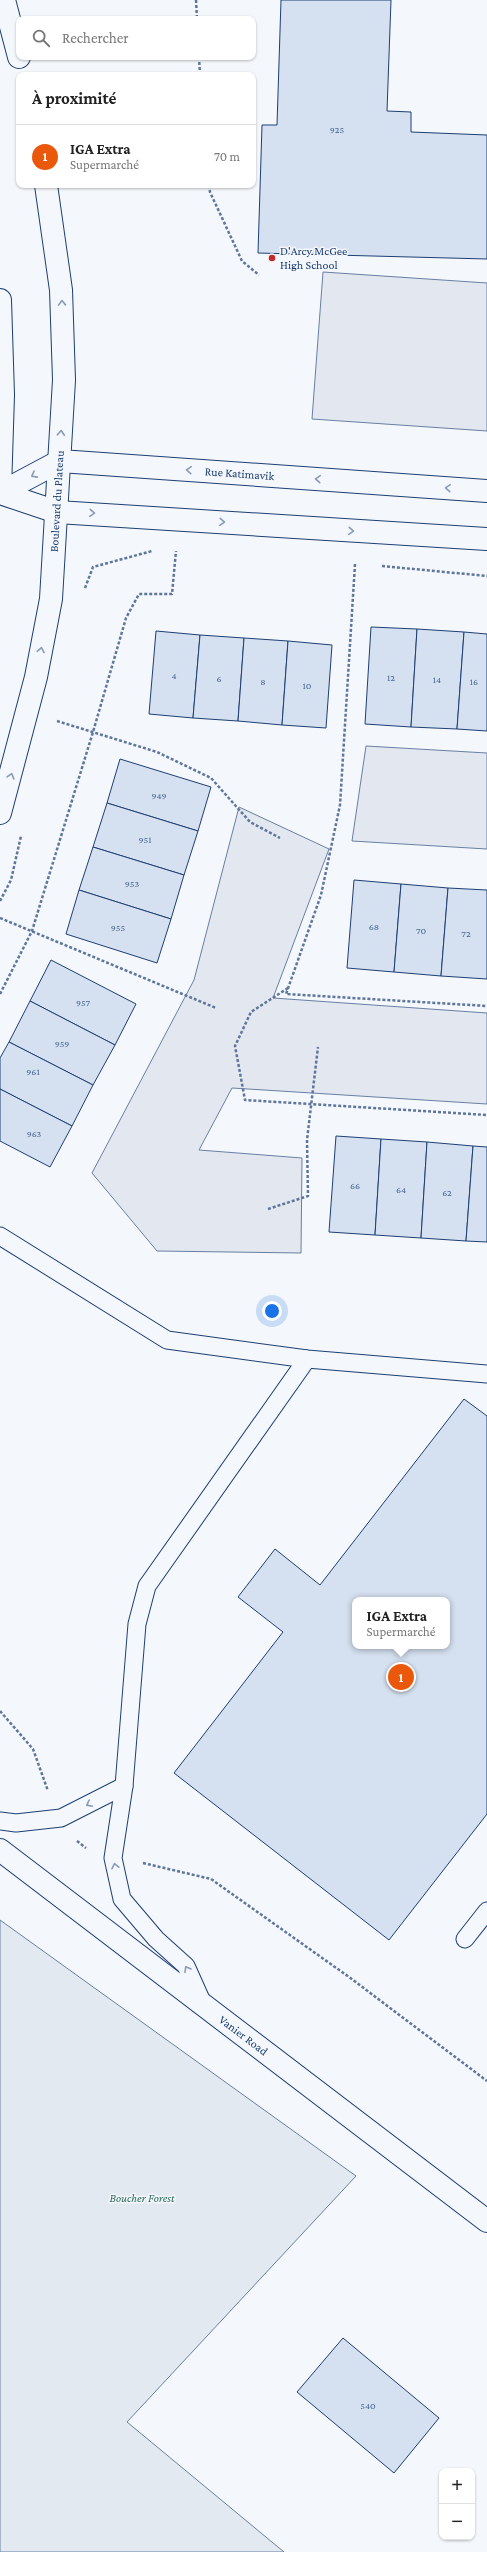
<!DOCTYPE html>
<html lang="fr">
<head>
<meta charset="utf-8">
<style>
	:root { --surface:#fff; --page:#f6f6f6; --text:#222; --muted:#767676; --line:#e0e0e0; --accent:#ea580c }
	body { margin:0; font-family:"Crimson Pro",serif; background:var(--page); color:var(--text) }
	.controls { position:absolute; right:12px; bottom:12px; display:grid; overflow:hidden; border-radius:8px; box-shadow:0 1px 3px #0004 }
	.controls button { width:36px; height:36px; display:grid; place-items:center; padding:0; border:0; border-bottom:1px solid var(--line); background:var(--surface); color:var(--text); font:20px sans-serif }
	.you { position:absolute; left:272px; top:1311px; width:14px; height:14px; margin:-10px; border:3px solid #fff; border-radius:50%; background:#1a73e8; box-shadow:0 0 0 6px #1a73e833 }
	.badge { display:grid; place-items:center; width:26px; height:26px; border-radius:50%; background:var(--accent); color:#fff; font-size:13px; font-weight:700 }
	.pin { position:absolute; translate:-50% -50%; border:2px solid #fff; box-shadow:0 1px 4px #0006 }
	.popup { position:absolute; left:352px; top:1597px; width:98px; height:52px; box-sizing:border-box; display:grid; place-content:center; border-radius:8px; background:var(--surface); filter:drop-shadow(0 1px 3px #0005); font-size:13px; white-space:nowrap; color:var(--muted) }
	.popup b { font-size:15px; color:var(--text) }
	.popup::after { content:''; position:absolute; left:50%; top:100%; margin-left:-8px; border:8px solid transparent; border-top-color:var(--surface) }
	.list { margin:0; padding:0; list-style:none }
	h2 { display:flex; justify-content:space-between; align-items:center; height:52px; margin:0; padding:0 16px; font-size:17px }
	h2 small { font-size:13px; font-weight:400; color:var(--muted) }
	.list li { display:grid; grid-template-columns:26px 1fr auto; gap:12px; align-items:center; box-sizing:border-box; height:64px; padding:0 16px; border-top:1px solid var(--line) }
	.list b { display:block; font-size:15px; white-space:nowrap }
	.list p { margin:0; font-size:13px; white-space:nowrap; color:var(--muted) }
	.list em { font-size:13px; font-style:normal; color:var(--muted) }
	.icon { flex:none; width:22px; height:22px; fill:none; stroke:currentColor; stroke-width:2; stroke-linecap:round; stroke-linejoin:round }
	.map { position:relative; flex:none; width:487px; height:2552px; overflow:hidden }
	.search { position:absolute; background:var(--surface); box-shadow:0 1px 3px #0004; left:16px; top:16px; width:240px; height:44px; display:flex; align-items:center; gap:10px; box-sizing:border-box; padding:0 14px; border-radius:8px; color:var(--muted); font-size:15px }
	.panel { position:absolute; background:var(--surface); box-shadow:0 1px 3px #0004; left:16px; top:72px; width:240px; height:116px; border-radius:8px }
	.map>svg:first-child { display:block }
	.green { fill:#e3e9f0; stroke:#687fa3 }
	.parking { fill:#e3e8f0; stroke:#687fa3 }
	.building { fill:#d5e0f0; stroke:#1d3f73; fill-rule:evenodd }
	.lines { fill:none; stroke-linecap:round; stroke-linejoin:round }
	.service-casing { stroke:#1d3f73; stroke-width:19 }
	.minor-casing { stroke:#1d3f73; stroke-width:24 }
	.secondary-casing { stroke:#1d3f73; stroke-width:24 }
	.path { stroke:#5e769c; stroke-width:2.5; stroke-dasharray:3 2; stroke-linecap:butt }
	.service { stroke:#f4f7fb; stroke-width:17 }
	.minor { stroke:#f4f7fb; stroke-width:22 }
	.secondary { stroke:#f4f7fb; stroke-width:22 }
	.oneway { stroke:#889bb7 }
	.poi-dot { fill:#c62828; stroke:#f4f7fb; stroke-width:1.5 }
	.labels { text-anchor:middle; dominant-baseline:central; stroke-width:3; stroke-linejoin:round; paint-order:stroke }
	.number-label { font-size:10px; fill:#4b6792 }
	.poi-label { font-size:12px; fill:#1d3f73; stroke:#f4f7fb; text-anchor:start }
	.street-label { font-size:12px; fill:#1d3f73; stroke:#f4f7fb }
	.park-label { font-size:12px; font-style:italic; fill:#2c6c60; stroke:#f4f7fb }
</style>
</head>
<body>
<div class="map">
<svg width="487" height="2552" viewBox="0 0 487 2552">
	<rect width="100%" height="100%" fill="#f4f7fb"/>
	<!-- green -->
	<path class="green" d="M0,1920l356,256 -229,246 157,130h-284z"/>
	<!-- parking -->
	<g class="parking">
		<path d="M323,272l164,11v148l-175,-12z"/>
		<path d="M366,746l121,7v96l-135,-8z"/>
		<path d="M239,807l90,42 -56,149 214,15v91l-255,-16 -33,62 103,8 -1,95 -144,-2 -65,-78 102,-193z"/>
	</g>
	<!-- building -->
	<g class="building">
		<path d="M281,0h110l-4,111 24,1v20l76,3v124l-229,-6 4,-128h15z"/>
		<path d="M371,627l46,2 -6,98 -46,-3z"/>
		<path d="M417,629l47,3 -7,97 -46,-2z"/>
		<path d="M156,631l44,4 -7,83 -44,-4z"/>
		<path d="M464,632l23,2v97l-30,-2z"/>
		<path d="M200,635l44,3 -6,83 -45,-3z"/>
		<path d="M244,638l44,3 -6,84 -44,-4z"/>
		<path d="M288,641l44,4 -6,83 -44,-3z"/>
		<path d="M120,759l91,28 -13,44 -91,-28z"/>
		<path d="M107,803l91,28 -14,44 -91,-28z"/>
		<path d="M93,847l91,28 -13,44 -92,-29z"/>
		<path d="M354,880l47,4 -7,88 -47,-4z"/>
		<path d="M401,884l47,4 -7,88 -47,-4z"/>
		<path d="M448,888l39,2v89l-46,-3z"/>
		<path d="M79,890l92,29 -14,44 -91,-29z"/>
		<path d="M51,960l85,44 -21,41 -85,-44z"/>
		<path d="M30,1001l85,44 -22,40 -84,-43z"/>
		<path d="M9,1042l84,43 -21,41 -72,-37v-31z"/>
		<path d="M0,1089l72,37 -22,41 -50,-26z"/>
		<path d="M336,1136l45,3 -6,96 -46,-3z"/>
		<path d="M381,1139l46,3 -6,96 -46,-3z"/>
		<path d="M427,1142l46,4 -7,95 -45,-3z"/>
		<path d="M473,1146l14,1v95l-21,-1z"/>
		<path d="M464,1399l23,17v398l-98,126 -215,-167 109,-141 -45,-35 37,-48 45,36zM355,1600h92v46h-92z"/>
		<path d="M343,2338l96,80 -45,55 -97,-81z"/>
	</g>
	<g class="lines">
		<!-- service casing -->
		<g class="service-casing">
			<g id="service">
				<path d="M0,1236l167,104 140,19 180,15"/>
				<path d="M0,1821l16,2 45,-5 63,-32"/>
				<path d="M465,1939l22,-28"/>
				<path d="M203,2004l-17,-38 -30,-27 -34,-40 -9,-41 11,-72 13,-162 10,-38 160,-227"/>
			</g>
		</g>
		<!-- minor casing -->
		<g class="minor-casing">
			<g id="minor">
				<path id="s1" d="M0,493l60,-32 427,30"/>
				<path d="M0,493l57,19 430,27"/>
			</g>
		</g>
		<!-- secondary casing -->
		<g class="secondary-casing">
			<g id="secondary">
				<path d="M4,0l15,57"/>
				<path d="M0,300l3,95 -3,95"/>
				<path id="s2" d="M0,813l36,-136 15,-78 13,-219 -3,-90 -15,-105"/>
				<path id="s3" d="M0,1850l487,371"/>
			</g>
		</g>
		<!-- path -->
		<g class="path">
			<path d="M196,0l1,19"/>
			<path d="M199,57l1,18"/>
			<path d="M209,185l1,7 32,69 17,14"/>
			<path d="M355,564l-15,241 -19,90 -35,99 201,12"/>
			<path d="M382,566l105,10"/>
			<path d="M85,588l8,-21 59,-16"/>
			<path d="M57,721l100,31 54,26 39,44 30,16"/>
			<path d="M0,901l11,-21 10,-44"/>
			<path d="M0,918l216,90"/>
			<path d="M288,988l-37,24 -16,34 10,54 242,15"/>
			<path d="M0,994l32,-63 61,-199 33,-114 13,-24h33l4,-43"/>
			<path d="M268,1209l40,-13 -1,-56 11,-93"/>
			<path d="M0,1711l33,38 15,42"/>
			<path d="M77,1841l9,7"/>
			<path d="M143,1863l68,16 138,98 138,104"/>
		</g>
		<!-- service -->
		<use href="#service" class="service"/>
		<!-- minor -->
		<use href="#minor" class="minor"/>
		<!-- secondary -->
		<use href="#secondary" class="secondary"/>
	</g>
	<!-- one-way arrows -->
	<defs><path id="oneway-chevron" d="M-2-3.5L2.5 0L-2 3.5" fill="none" stroke-width="1.6" stroke-linecap="round" stroke-linejoin="round"/></defs>
	<g class="oneway">
		<use href="#oneway-chevron" transform="translate(62 303) rotate(-92)"/>
		<use href="#oneway-chevron" transform="translate(61 433) rotate(-87)"/>
		<use href="#oneway-chevron" transform="translate(189 470) rotate(-176)"/>
		<use href="#oneway-chevron" transform="translate(34 475) rotate(152)"/>
		<use href="#oneway-chevron" transform="translate(318 479) rotate(-176)"/>
		<use href="#oneway-chevron" transform="translate(448 488) rotate(-176)"/>
		<use href="#oneway-chevron" transform="translate(92 513) rotate(3)"/>
		<use href="#oneway-chevron" transform="translate(222 522) rotate(4)"/>
		<use href="#oneway-chevron" transform="translate(351 531) rotate(4)"/>
		<use href="#oneway-chevron" transform="translate(41 650) rotate(-79)"/>
		<use href="#oneway-chevron" transform="translate(11 776) rotate(-74)"/>
		<use href="#oneway-chevron" transform="translate(89 1804) rotate(153)"/>
		<use href="#oneway-chevron" transform="translate(115 1866) rotate(-102)"/>
		<use href="#oneway-chevron" transform="translate(187 1969) rotate(-120)"/>
	</g>
	<!-- markers -->
	<circle class="poi-dot" cx="272" cy="258" r="4"/>
	<g class="labels">
		<!-- number labels -->
		<g class="number-label">
			<text x="337" y="129">925</text>
			<text x="174" y="675">4</text>
			<text x="391" y="677">12</text>
			<text x="219" y="678">6</text>
			<text x="437" y="679">14</text>
			<text x="263" y="681">8</text>
			<text x="474" y="681">16</text>
			<text x="307" y="685">10</text>
			<text x="159" y="795">949</text>
			<text x="145" y="839">951</text>
			<text x="132" y="883">953</text>
			<text x="374" y="926">68</text>
			<text x="118" y="927">955</text>
			<text x="421" y="930">70</text>
			<text x="466" y="933">72</text>
			<text x="83" y="1002">957</text>
			<text x="62" y="1043">959</text>
			<text x="33" y="1071">961</text>
			<text x="34" y="1133">963</text>
			<text x="355" y="1185">66</text>
			<text x="401" y="1189">64</text>
			<text x="447" y="1192">62</text>
			<text x="368" y="2405">540</text>
		</g>
		<!-- poi labels -->
		<g class="poi-label">
			<text x="280" y="251">D'Arcy McGee<tspan x="280" dy="14">High School</tspan></text>
		</g>
		<!-- street labels -->
		<g class="street-label">
			<text stroke="none"><textPath href="#s1" startOffset="248">Rue Katimavik</textPath></text>
			<text stroke="none"><textPath href="#s2" startOffset="318">Boulevard du Plateau</textPath></text>
			<text stroke="none"><textPath href="#s3" startOffset="306">Vanier Road</textPath></text>
		</g>
		<!-- park labels -->
		<g class="park-label">
			<text x="142" y="2198">Boucher Forest</text>
		</g>
	</g>
</svg>
<div class="controls">
<button>+</button>
<button>−</button>
</div>
<div class="you"></div>
<div class="pin badge" style="left:401px;top:1677px">1</div>
<div class="popup"><b>IGA Extra</b>Supermarché</div>
<div class="search"><svg class="icon" aria-label="search" viewBox="0 0 24 24"><circle cx="10" cy="10" r="6"/><path d="M15 15l6 6"/></svg>Rechercher</div>
<section class="panel">
<h2>À proximité<small></small></h2>
<ul class="list">
<li><span class="badge">1</span><div><b>IGA Extra</b><p>Supermarché</p></div><em>70 m</em></li>
</ul>
</section>
</div>
</body>
</html>
